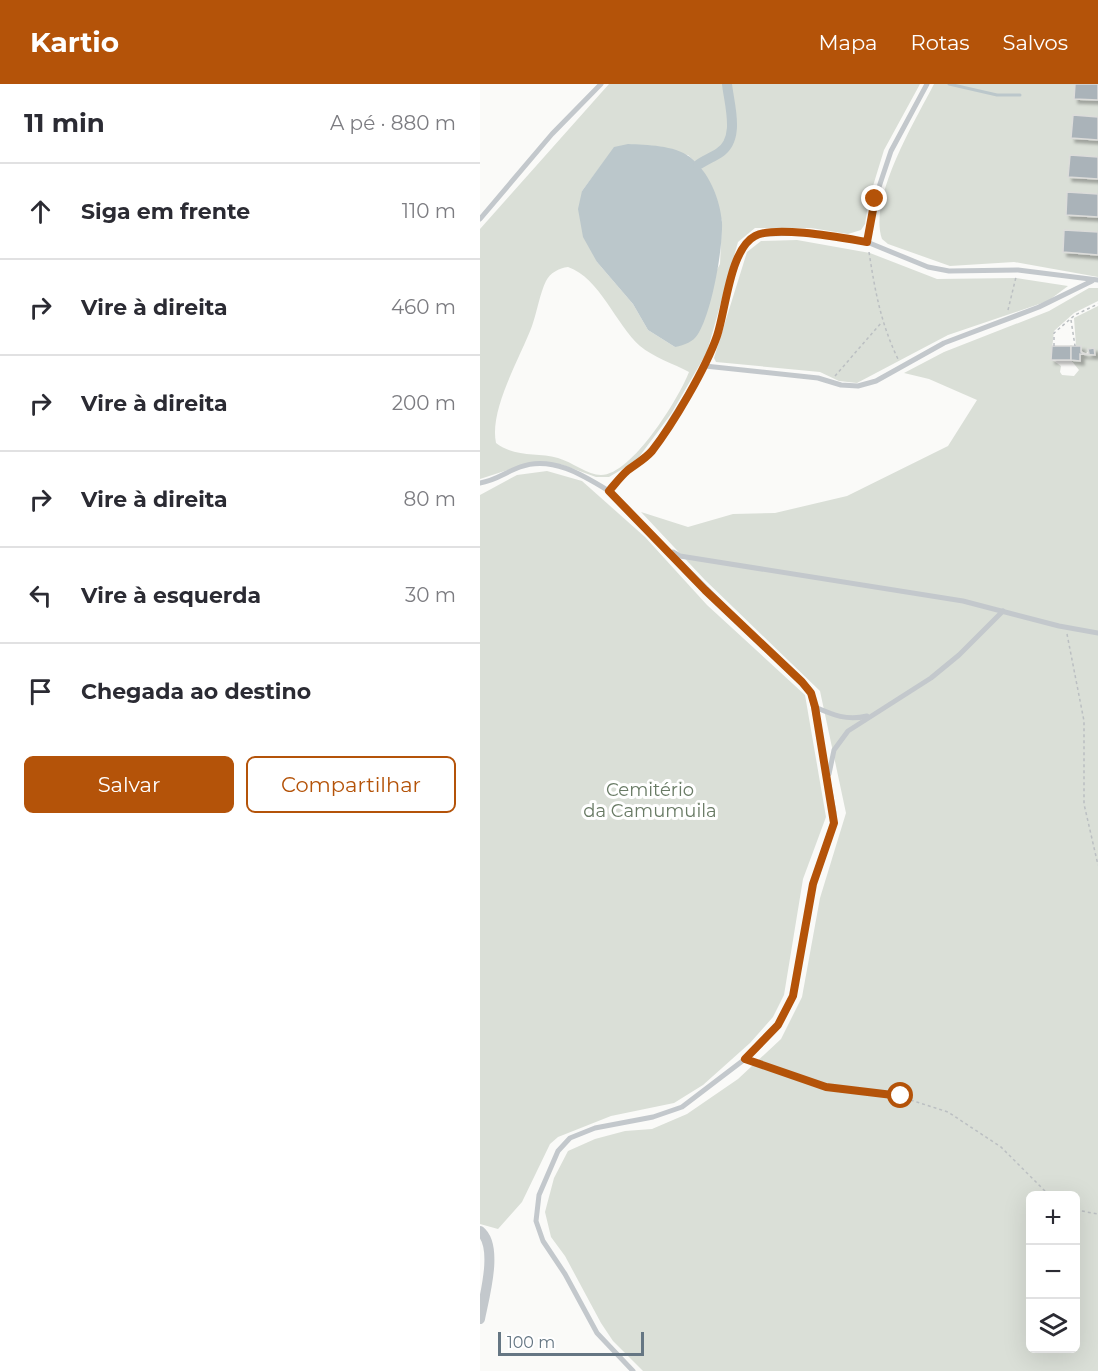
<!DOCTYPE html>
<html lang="pt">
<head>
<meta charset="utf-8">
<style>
	:root { --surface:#fff; --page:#f7f7f7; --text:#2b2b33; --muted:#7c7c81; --line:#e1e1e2; --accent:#b45309 }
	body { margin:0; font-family:Montserrat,sans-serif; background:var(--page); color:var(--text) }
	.controls { position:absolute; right:18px; bottom:18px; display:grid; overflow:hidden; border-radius:9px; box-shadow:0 6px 24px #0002 }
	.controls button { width:54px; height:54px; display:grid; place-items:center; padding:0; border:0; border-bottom:2px solid var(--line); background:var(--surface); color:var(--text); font:30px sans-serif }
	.scale { position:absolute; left:18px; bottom:15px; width:146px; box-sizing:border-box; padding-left:6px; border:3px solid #657683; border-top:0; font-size:16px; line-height:21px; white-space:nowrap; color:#657683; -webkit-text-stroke:4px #fff; paint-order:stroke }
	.stop { position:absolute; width:18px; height:18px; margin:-14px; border:4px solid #b45309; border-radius:50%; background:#fff }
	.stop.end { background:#b45309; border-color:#fff; box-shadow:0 2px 6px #0008 }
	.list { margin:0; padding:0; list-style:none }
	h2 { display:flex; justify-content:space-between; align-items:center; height:78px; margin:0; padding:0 24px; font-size:26px }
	h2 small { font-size:20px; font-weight:400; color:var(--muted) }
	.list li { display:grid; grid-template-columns:39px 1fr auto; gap:18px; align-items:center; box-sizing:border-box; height:96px; padding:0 24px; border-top:2px solid var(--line) }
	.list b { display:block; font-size:22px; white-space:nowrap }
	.list em { font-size:20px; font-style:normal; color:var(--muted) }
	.actions { display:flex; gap:12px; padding:18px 24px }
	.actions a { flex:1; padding:14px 0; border:2px solid var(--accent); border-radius:9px; text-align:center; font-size:21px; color:var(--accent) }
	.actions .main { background:var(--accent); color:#fff }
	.icon { flex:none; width:33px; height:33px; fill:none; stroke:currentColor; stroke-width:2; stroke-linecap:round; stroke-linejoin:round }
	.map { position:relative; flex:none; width:618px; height:1287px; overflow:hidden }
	header { display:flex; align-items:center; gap:36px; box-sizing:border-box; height:84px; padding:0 30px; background:var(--accent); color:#fff }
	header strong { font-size:28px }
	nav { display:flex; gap:33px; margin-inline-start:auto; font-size:21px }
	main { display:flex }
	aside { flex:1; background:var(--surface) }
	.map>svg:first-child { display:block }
	.green { fill:#dadfd7; fill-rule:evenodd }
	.water { fill:#bbc7cb }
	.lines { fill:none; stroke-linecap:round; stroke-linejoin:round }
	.stream { stroke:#bbc7cb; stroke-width:3 }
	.canal { stroke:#bbc7cb; stroke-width:10 }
	.building { fill:#aab3b9; stroke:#dcdcda; stroke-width:1.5; filter:url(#shadow) }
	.path { stroke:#bbbfc2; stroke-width:1.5; stroke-dasharray:3 3; stroke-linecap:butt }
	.service { stroke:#c3c8cc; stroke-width:5 }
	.minor { stroke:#c3c8cc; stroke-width:10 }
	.route { stroke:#b45309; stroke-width:8 }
	.labels { text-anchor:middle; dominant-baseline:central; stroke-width:6; stroke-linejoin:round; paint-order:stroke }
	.park-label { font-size:18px; fill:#687a64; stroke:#fff }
</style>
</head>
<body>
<header>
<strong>Kartio</strong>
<nav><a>Mapa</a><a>Rotas</a><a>Salvos</a></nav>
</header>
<main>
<aside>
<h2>11 min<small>A pé · 880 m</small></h2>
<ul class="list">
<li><svg class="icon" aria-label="ahead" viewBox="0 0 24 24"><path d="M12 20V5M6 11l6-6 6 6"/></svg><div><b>Siga em frente</b></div><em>110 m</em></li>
<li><svg class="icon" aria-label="right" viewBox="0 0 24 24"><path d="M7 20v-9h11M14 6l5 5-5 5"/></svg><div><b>Vire à direita</b></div><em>460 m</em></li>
<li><svg class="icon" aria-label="right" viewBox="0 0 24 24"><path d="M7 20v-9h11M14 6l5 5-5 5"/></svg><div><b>Vire à direita</b></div><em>200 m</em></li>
<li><svg class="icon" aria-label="right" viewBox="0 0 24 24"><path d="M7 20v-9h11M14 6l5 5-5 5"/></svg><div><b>Vire à direita</b></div><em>80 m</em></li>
<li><svg class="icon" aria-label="left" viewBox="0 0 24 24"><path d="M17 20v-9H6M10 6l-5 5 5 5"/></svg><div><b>Vire à esquerda</b></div><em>30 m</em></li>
<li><svg class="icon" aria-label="arrive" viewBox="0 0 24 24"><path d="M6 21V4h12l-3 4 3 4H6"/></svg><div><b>Chegada ao destino</b></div></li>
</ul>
<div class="actions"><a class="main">Salvar</a><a>Compartilhar</a></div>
</aside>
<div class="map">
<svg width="618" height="1287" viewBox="0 0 618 1287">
	<defs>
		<filter id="shadow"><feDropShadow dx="4" dy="4" stdDeviation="1.5" flood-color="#0004"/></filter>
	</defs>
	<rect width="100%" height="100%" fill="#fafaf8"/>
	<!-- green -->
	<g class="green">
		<path d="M129,0h311l-36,66 -15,49 -4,25 -4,6 -13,4 -37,-6h-56l-17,14 -31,110 -36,62 -35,47 -27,16h-13l-36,-13 -31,-1 -49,16v-250zM135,63l73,8 13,12 21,54 -2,43 -45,83 -27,-17 -15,-26 -36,-42 -15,-71zM88,183c32,11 48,58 72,79 13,11 34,18 49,26 -10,26 -57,103 -88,103 -13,0 -29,-13 -43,-17 -21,-6 -42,0 -62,-15 -7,-33 24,-85 36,-117 5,-14 8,-33 14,-45 4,-8 13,-13 22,-14z"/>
		<path d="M454,0h164v193l-84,-15 -64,4 -62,-22 -6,-5c-14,-41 33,-118 52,-155z"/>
		<path d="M317,156l73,13 67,26 79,-1 52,8 -20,15 -100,34 -91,48 -18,-2 -19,-9 -104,-10 -2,-4 33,-106 14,-11z"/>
		<path d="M609,204h9v13l-24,12 -20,18 -3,28 10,7 -1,6 2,3 12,1 5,-6 -8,-10 9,1v-7l15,1 -1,-7 -9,6 -9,-8 -2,-28 24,-12v1065h-455l-30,-30 -12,-18 -36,-67 -14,-19 -6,-25 9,-34 14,-27 27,-12 30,-8 27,-2 35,-15 51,-35 43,-40 21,-42 18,-99 26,-85 -26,-122 -115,-111 -64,-68 47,15 45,-13 42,-1 72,-17 101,-50 29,-46 -48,-21 -25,-6 40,-21 105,-41zM550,1112h46v152h-46z"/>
		<path d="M67,387l35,10 63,56 62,68 98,90 21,122 -23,62 -19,116 -11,22 -23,26 -47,42 -29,18 -63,13 -53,21 -8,7 -28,58 -24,27 -18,-5v-729l37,-20z"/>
	</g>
	<!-- water -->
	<path class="water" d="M148,60c19,1 46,1 62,13 19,15 30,42 32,65 1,26 -10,90 -24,112 -5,8 -13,11 -23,13l-27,-17 -15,-26 -36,-42 -14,-25 -5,-28 4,-18 32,-44z"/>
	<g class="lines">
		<!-- stream -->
		<path class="stream" d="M469,0l48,11h23"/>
		<!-- canal -->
		<path class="canal" d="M218,81c7,-5 15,-8 21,-12 22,-14 10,-49 8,-69"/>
	</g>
	<!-- building -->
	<g class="building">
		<path d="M595,0h23v16l-24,-1z"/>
		<path d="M593,31l25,2v23l-27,-2z"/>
		<path d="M590,71l28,2v22l-30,-2z"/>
		<path d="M587,108l31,2v23l-32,-2z"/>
		<path d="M584,146l34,2v23l-35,-3z"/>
		<path d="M572,262h19v14h-20z"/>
		<path d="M591,262h10v6l4,2h4l-1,-5 6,-1 1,7 -15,-1v7l-9,-1z"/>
	</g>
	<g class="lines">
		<!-- path -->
		<g class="path">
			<path d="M389,168c6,39 12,72 29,107"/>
			<path d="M528,226l8,-33"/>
			<path d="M591,236l4,26"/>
			<path d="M574,262v-13l21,-18 23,-11"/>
			<path d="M355,292l46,-53"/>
			<path d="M587,550l17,87v83l14,61"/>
			<path d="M274,978l72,25 75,10 47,15 53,35 49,49"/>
			<path d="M596,1126l22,4"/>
		</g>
		<!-- service -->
		<g class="service">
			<path d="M0,135l72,-85 49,-50"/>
			<path d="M387,158l8,-43 16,-48 36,-67"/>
			<path d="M225,282l113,12 23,7 17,1 18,-5 68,-38 95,-36 53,-26"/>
			<path d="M0,399c15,-2 26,-11 40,-16 31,-12 63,8 89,24l202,202 23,119v11l-21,61 -20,112 -15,29 -33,34 -63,48 -29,10 -58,11 -25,10 -12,13 -19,44 -3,26 7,20 22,33 32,59 36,38"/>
			<path d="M129,407l17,-20 26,-20 53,-85 12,-31 20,-78 5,-10 15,-13 52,-1 58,9 61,25 21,4 69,-1 80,10"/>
			<path d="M193,468l7,4 283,45 96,25 39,7"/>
			<path d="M335,623c18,8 32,14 52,9"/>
			<path d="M349,690l5,-24 14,-19 83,-53 28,-23 44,-44"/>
		</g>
		<!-- minor -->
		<path class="minor" d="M0,1147c19,15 4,67 0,88"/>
	</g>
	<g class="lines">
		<!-- route -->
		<path class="route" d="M395,115l-8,43c-24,-4 -92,-17 -112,-6 -25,13 -29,73 -38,100 -11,32 -44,88 -65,115 -7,8 -16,13 -24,19 -7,6 -13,14 -19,21l96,99 97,92 9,11 4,14 19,116 -21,61 -20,112 -15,29 -33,34 81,28 75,9"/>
	</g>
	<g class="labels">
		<!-- park labels -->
		<g class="park-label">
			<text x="170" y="706">Cemitério<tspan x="170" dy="21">da Camumuila</tspan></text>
		</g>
	</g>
</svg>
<div class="controls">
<button>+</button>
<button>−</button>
<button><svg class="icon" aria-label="layers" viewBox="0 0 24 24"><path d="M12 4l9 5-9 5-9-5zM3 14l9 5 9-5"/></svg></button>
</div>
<div class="scale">100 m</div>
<div class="stop" style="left:421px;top:1012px"></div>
<div class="stop end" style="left:395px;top:115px"></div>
</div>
</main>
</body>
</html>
